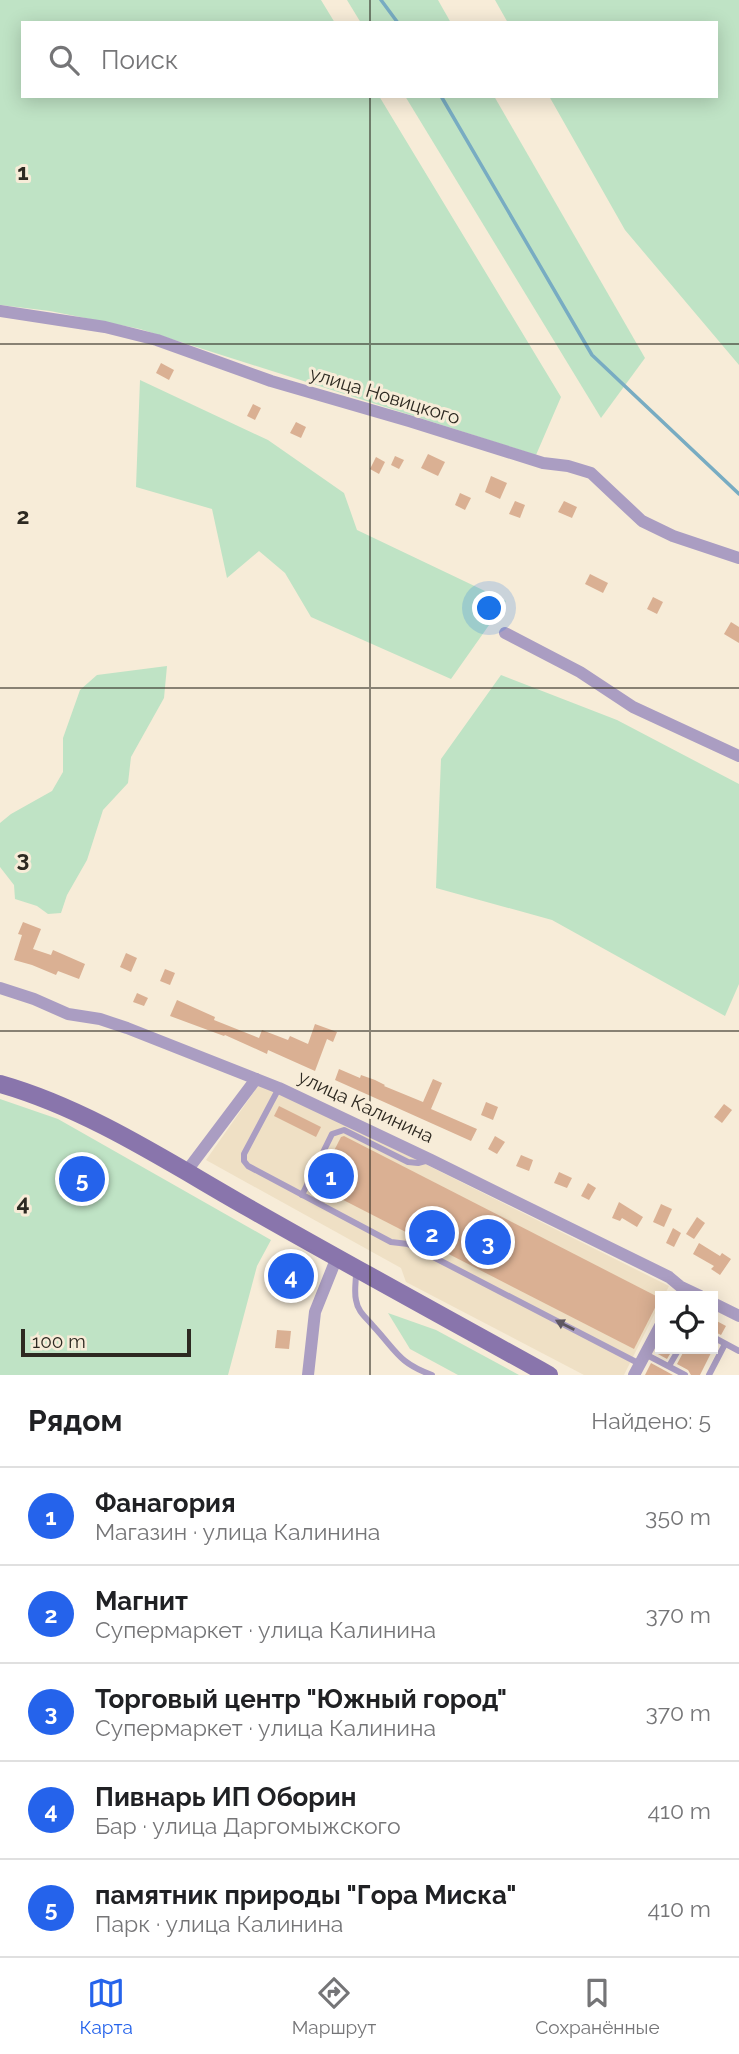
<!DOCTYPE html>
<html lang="ru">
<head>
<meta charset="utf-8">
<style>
	:root { --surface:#fff; --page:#f6f6f6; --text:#202124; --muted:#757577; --line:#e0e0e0; --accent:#2563eb }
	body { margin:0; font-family:Raleway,sans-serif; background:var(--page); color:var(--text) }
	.controls { position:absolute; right:21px; bottom:21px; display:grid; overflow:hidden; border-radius:0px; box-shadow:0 4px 18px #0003 }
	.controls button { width:63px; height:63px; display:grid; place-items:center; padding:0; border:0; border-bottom:2px solid var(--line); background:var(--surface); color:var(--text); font:35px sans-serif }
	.scale { position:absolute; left:21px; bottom:18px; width:170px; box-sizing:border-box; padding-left:7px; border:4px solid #2d2921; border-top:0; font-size:19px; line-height:24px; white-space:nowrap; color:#2d2921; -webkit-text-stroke:5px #f7ecd8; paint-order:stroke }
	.you { position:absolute; left:490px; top:609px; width:24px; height:24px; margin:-18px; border:5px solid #fff; border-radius:50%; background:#1a73e8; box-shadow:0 0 0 10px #1a73e833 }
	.badge { display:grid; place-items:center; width:46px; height:46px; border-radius:50%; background:var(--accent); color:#fff; font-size:23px; font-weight:700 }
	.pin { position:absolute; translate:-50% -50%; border:4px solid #fff; box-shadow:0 2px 7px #0006 }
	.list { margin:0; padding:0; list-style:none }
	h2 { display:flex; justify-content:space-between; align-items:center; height:91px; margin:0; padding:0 28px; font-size:30px }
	h2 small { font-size:23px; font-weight:400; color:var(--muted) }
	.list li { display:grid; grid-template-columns:46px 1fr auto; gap:21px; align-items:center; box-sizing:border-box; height:98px; padding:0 28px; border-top:2px solid var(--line) }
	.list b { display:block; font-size:26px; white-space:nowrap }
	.list p { margin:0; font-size:23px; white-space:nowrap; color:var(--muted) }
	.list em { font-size:23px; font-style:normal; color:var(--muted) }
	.icon { flex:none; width:38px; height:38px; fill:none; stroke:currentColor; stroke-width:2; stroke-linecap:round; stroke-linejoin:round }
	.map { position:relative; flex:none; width:739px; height:1375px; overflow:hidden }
	.search { position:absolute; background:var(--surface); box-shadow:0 4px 18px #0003; left:21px; right:21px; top:21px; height:77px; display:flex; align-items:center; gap:18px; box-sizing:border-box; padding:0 24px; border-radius:0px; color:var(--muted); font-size:26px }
	.sheet { height:581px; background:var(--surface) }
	nav { display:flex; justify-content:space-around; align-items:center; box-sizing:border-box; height:98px; border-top:2px solid var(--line); background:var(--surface); font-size:19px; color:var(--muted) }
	nav a { display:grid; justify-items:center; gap:4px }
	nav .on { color:var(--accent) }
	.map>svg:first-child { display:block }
	.built { fill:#efe0c5 }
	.green { fill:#bfe3c5 }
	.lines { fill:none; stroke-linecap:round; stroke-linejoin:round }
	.stream { stroke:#78acc2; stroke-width:3.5 }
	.building { fill:#dab093 }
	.service { stroke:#aa9dc2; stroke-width:6 }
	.minor { stroke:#aa9dc2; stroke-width:12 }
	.secondary { stroke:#8975ac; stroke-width:18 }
	.oneway { fill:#5f5761 }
	.grid { fill:none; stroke:#2d2921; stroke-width:2; stroke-opacity:0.55 }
	.labels { text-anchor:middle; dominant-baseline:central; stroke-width:6; stroke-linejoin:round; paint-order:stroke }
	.street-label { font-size:19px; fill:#2d2921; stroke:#f7ecd8 }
	.grid-label { font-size:23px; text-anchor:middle; font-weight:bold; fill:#2d2921; stroke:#f7ecd8; stroke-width:6; stroke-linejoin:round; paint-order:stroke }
</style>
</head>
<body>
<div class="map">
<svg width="739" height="1375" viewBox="0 0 739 1375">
	<rect width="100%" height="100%" fill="#f7ecd8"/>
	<!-- built -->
	<path class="built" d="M261,1082l408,204 -5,10h-4v7l-36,72h-40l-178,-93 -5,-14 -195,-108z"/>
	<!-- green -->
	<g class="green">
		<path d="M0,0h321l14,23h-312v73h356l182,301 -25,58 -396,-126 -90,-18 -50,-6z"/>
		<path d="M347,0h91l13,23h-90z"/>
		<path d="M495,0h244v365l-114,-135 -76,-134h167v-73h-208z"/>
		<path d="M405,96h89l151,262 -44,60z"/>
		<path d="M140,380l128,60 76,53 13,37 149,71 -55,78 -140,-62 -26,-44 -26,-22 -32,27 -15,-69 -76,-22z"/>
		<path d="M167,666l-3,32 -33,59 -3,26 -25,27 -16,50 -20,35 -6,18 -13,1 -11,-8 -22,-7 -1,-14 -14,-18v-44l11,-9 41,-23 11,-19v-34l17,-48 17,-15z"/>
		<path d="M501,675l116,45 122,64v200l-14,32 -173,-96 -116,-32 5,-129z"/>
		<path d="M0,1099l58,20 213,121 -14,26 -29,109h-228z"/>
		<path d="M388,1313l48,17 83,45h-61l-48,-26z"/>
	</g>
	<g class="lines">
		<!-- stream -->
		<g class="stream">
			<path d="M381,0l17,23"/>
			<path d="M441,96l151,259 147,139"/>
		</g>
	</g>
	<!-- building -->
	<g class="building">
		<path d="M161,363l13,7 -5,10 -13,-7z"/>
		<path d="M253,404l8,4 -6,12 -8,-4z"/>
		<path d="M296,422l10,5 -5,11 -11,-5z"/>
		<path d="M428,454l17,8 -7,14 -17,-8z"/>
		<path d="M395,456l9,4 -5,9 -8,-4z"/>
		<path d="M376,457l9,5 -6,12 -9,-5z"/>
		<path d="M491,476l16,7 -7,16 -15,-7z"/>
		<path d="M460,493l11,5 -6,12 -10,-5z"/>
		<path d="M515,501l10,4 -5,13 -11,-4z"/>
		<path d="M564,501l13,6 -5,11 -14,-6z"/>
		<path d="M590,574l18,9 -5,10 -18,-9z"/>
		<path d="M653,597l10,5 -6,12 -10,-5z"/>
		<path d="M731,622l8,5v16l-15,-9z"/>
		<path d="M23,922l18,7 -8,20 18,6 2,-5 32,14 -6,15 -21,-8 -2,4 -24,-10 -18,-5 8,-25 -4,-1z"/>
		<path d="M126,953l11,5 -6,14 -11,-5z"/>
		<path d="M165,969l10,4 -5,12 -10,-4z"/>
		<path d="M137,993l11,5 -4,8 -11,-4z"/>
		<path d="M177,1000l38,17 -1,3 45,18 3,-8 26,10 2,-4 18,8 7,-20 22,8 -4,10 -6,-3 -12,32 -47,-21 -1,4 -42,-19 -1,1 -54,-20z"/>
		<path d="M339,1069l21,9 1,-3 14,5 10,5 -1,1 39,16 10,-23 9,4 -11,26 46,20 -6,12 -136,-61z"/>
		<path d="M486,1102l12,5 -5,13 -12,-5z"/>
		<path d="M724,1104l8,6 -10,13 -8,-6z"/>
		<path d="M279,1106l42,21 -5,10 -42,-21z"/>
		<path d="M344,1136l316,162 -26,51 -318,-163 25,-49z"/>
		<path d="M495,1136l10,6 -8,12 -9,-5z"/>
		<path d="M521,1155l12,5 -4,11 -13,-5z"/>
		<path d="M559,1172l13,6 -5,10 -13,-5z"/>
		<path d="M588,1183l8,5 -7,12 -8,-4z"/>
		<path d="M619,1202l24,15 -6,10 -15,-9 -2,3 -8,-3z"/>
		<path d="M661,1204l11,5 -8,18 -11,-5z"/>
		<path d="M697,1217l8,6 -11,16 -8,-5z"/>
		<path d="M673,1228l8,5 -7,14 -8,-4z"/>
		<path d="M699,1243l21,13 2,-3 9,6 -11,16 -9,-6 3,-3 -21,-12z"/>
		<path d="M284,1265l13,5 -5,17 -14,-5z"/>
		<path d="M713,1319l13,7 -5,9 -8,-4z"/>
		<path d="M277,1330l14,1 -2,18 -14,-1z"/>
		<path d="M658,1349h15l-6,10 -11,-6z"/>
		<path d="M685,1349h28l-13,26h-9l-3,-5 -11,-6z"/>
		<path d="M651,1363l22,12h-28z"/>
	</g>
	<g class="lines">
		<!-- service -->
		<g class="service">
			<path d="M279,1088l-35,66v7l4,5 143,76 17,2 232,120"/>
			<path d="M302,1195l30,-61 12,-4 64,32 10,1 11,-3"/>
			<path d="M356,1273c0,9 -2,19 0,27 2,13 11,18 18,27 23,25 25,36 58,48"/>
			<path d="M713,1337l26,14"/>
			<path d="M645,1354l40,21"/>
			<path d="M669,1366l10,-17"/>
			<path d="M709,1375l16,-31"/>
		</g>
		<!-- minor -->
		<g class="minor">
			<path d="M0,311l105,16 52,13 114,41 138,40 134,42 25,3 23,7 51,48 31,15 66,22"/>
			<path d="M505,633l75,39 53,35 106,49"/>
			<path d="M0,988l34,11 34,15 32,5 27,9 152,60 152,72 238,117 12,10 19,9"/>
			<path d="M186,1172l70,-93"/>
			<path d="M713,1303l26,13"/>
			<path d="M308,1375l7,-63 22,-55"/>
			<path d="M634,1375l26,-49"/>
		</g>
		<!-- secondary -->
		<path class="secondary" d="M0,1084c88,25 168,78 247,123 100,57 201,112 302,168"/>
	</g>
	<!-- one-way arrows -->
	<defs><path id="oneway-solid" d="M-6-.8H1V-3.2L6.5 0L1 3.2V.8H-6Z" transform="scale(1.75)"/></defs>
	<use class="oneway" href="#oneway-solid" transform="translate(565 1325) rotate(-153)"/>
	<!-- grid -->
	<path class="grid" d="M370,0v23M370,96v1279M0,344h739M0,688h739M0,1031h739"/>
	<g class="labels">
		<!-- street labels -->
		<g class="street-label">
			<text transform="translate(385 395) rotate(17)">улица Новицкого</text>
			<text transform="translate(366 1106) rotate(25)">улица Калинина</text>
		</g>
	</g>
	<g class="grid-label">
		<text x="23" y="180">1</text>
		<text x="23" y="524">2</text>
		<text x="23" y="867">3</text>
		<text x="23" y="1211">4</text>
	</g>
</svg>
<div class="controls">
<button><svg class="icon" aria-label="locate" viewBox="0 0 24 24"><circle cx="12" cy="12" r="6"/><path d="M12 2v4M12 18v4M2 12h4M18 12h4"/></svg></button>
</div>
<div class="scale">100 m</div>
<div class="you"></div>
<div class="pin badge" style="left:331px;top:1176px">1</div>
<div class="pin badge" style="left:432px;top:1233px">2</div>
<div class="pin badge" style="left:488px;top:1242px">3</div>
<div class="pin badge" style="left:291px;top:1276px">4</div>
<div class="pin badge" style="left:82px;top:1179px">5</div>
<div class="search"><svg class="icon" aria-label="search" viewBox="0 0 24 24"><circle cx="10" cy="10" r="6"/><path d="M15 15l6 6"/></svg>Поиск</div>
</div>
<section class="sheet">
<h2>Рядом<small>Найдено: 5</small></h2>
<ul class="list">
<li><span class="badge">1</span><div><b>Фанагория</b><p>Магазин · улица Калинина</p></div><em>350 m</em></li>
<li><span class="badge">2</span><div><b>Магнит</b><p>Супермаркет · улица Калинина</p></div><em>370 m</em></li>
<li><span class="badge">3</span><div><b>Торговый центр &quot;Южный город&quot;</b><p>Супермаркет · улица Калинина</p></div><em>370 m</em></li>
<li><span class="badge">4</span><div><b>Пивнарь ИП Оборин</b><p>Бар · улица Даргомыжского</p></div><em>410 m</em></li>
<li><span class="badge">5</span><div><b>памятник природы &quot;Гора Миска&quot;</b><p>Парк · улица Калинина</p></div><em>410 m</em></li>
</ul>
</section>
<nav>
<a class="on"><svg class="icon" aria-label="map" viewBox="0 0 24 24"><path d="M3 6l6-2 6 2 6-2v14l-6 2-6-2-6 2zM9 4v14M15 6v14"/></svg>Карта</a>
<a><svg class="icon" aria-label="directions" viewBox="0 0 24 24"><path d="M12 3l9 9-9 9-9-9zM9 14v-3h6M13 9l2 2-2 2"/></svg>Маршрут</a>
<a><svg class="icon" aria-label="saved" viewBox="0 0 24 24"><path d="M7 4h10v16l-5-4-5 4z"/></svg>Сохранённые</a>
</nav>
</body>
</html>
